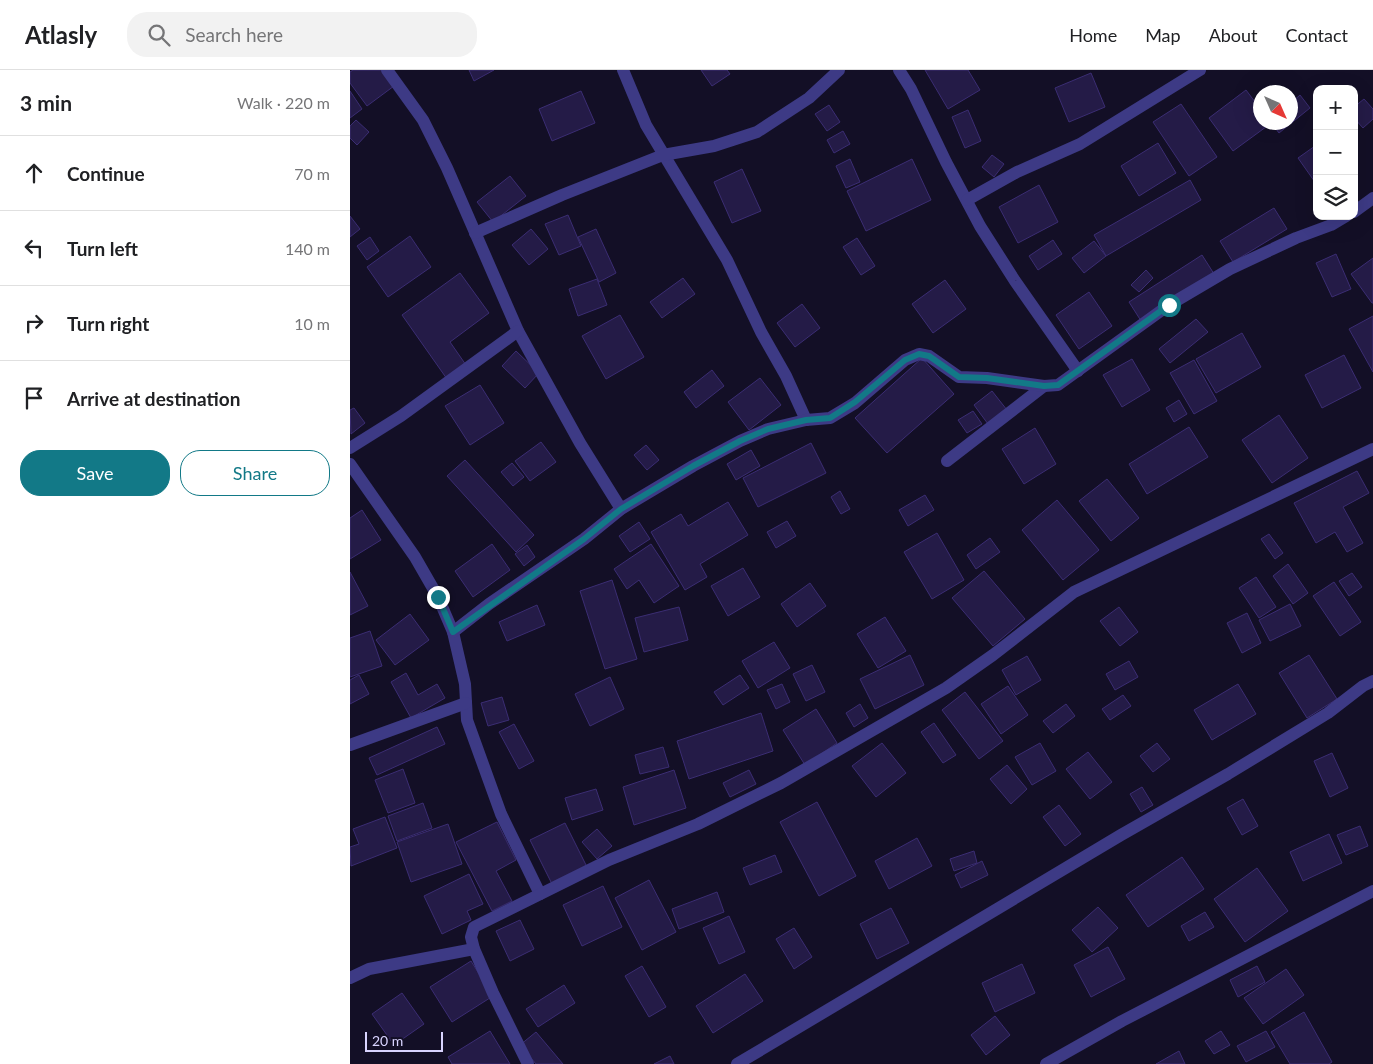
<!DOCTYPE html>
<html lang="en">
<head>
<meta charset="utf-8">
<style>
	:root { --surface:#fff; --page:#f2f2f2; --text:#202124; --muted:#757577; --line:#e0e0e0; --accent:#127987 }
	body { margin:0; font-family:Lato,sans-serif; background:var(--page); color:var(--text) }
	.controls { position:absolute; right:15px; top:15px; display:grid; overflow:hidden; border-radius:10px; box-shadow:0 5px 20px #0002 }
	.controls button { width:45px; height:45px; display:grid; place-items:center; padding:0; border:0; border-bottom:1px solid var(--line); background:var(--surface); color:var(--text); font:25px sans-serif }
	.compass { position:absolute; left:903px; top:15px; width:45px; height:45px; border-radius:50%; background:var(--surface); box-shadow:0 5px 20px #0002; rotate:135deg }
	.scale { position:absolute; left:15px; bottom:12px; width:78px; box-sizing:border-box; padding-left:5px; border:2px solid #d9d4ff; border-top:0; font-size:14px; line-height:18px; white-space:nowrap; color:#d9d4ff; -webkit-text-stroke:4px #130f26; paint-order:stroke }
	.stop { position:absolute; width:15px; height:15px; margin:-11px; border:4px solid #127987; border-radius:50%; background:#fff }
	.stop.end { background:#127987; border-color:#fff; box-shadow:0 1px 5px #0008 }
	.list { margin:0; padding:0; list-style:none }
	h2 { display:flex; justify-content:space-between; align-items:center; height:65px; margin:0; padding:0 20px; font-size:21px }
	h2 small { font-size:16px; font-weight:400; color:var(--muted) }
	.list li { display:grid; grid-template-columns:32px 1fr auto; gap:15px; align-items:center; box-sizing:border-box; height:75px; padding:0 20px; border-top:1px solid var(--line) }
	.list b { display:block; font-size:19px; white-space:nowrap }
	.list em { font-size:16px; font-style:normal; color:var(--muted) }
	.actions { display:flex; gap:10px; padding:15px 20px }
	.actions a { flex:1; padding:11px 0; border:1px solid var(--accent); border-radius:20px; text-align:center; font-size:18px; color:var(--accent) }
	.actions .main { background:var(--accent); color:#fff }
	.icon { flex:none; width:28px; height:28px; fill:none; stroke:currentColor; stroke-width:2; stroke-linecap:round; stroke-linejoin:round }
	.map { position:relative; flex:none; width:1023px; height:994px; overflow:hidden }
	header { display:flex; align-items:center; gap:30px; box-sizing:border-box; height:70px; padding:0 25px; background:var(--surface); border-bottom:1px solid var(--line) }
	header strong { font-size:24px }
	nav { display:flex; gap:28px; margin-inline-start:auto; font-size:18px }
	.search { width:350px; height:45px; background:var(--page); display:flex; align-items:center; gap:12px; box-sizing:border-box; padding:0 18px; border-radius:20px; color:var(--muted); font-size:19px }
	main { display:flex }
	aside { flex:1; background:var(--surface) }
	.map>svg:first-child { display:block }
	.building { fill:#241b47; stroke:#3b2d73 }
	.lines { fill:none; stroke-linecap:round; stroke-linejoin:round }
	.minor { stroke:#3d3a85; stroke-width:12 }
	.route { stroke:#127987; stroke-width:6 }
</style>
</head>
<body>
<header>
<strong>Atlasly</strong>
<div class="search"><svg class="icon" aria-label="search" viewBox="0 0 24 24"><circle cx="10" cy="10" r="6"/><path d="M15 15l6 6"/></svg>Search here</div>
<nav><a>Home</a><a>Map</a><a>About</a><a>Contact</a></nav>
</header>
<main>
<aside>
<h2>3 min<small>Walk · 220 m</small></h2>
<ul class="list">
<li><svg class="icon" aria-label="ahead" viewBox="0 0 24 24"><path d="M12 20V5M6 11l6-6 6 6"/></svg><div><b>Continue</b></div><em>70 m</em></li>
<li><svg class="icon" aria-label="left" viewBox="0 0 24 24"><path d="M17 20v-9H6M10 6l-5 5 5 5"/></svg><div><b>Turn left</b></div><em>140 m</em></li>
<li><svg class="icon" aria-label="right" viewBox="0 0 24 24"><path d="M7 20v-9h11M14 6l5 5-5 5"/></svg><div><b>Turn right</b></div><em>10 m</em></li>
<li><svg class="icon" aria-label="arrive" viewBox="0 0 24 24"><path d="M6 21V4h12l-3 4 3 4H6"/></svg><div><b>Arrive at destination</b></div></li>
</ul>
<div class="actions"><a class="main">Save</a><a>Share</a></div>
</aside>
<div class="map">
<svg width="1023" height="994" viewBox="0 0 1023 994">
	<rect width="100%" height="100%" fill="#130f26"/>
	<!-- building -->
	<g class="building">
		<path d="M3,0h30l11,16 -27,20 -17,-23v-11z"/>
		<path d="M119,0h25l-20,11z"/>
		<path d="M351,0h26l3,4 -18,12z"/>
		<path d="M575,0h43l12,20 -32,19z"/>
		<path d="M741,3l14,34 -36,15 -14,-34z"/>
		<path d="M896,20l15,20v12l9,2 -37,27 -24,-33z"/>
		<path d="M0,21l12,18 -12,9z"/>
		<path d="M231,21l14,32 -43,18 -13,-32z"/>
		<path d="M950,25l10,13 -31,25 -8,-11h20v-19z"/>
		<path d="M1014,29l9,10v10l-10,9 -9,-10v-11z"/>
		<path d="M831,34l36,53 -28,19 -36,-54z"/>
		<path d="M479,35l11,17 -13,9 -12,-17z"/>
		<path d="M618,40l13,31 -16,7 -13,-31z"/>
		<path d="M6,50l13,12 -12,13 -7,-7v-12z"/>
		<path d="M493,61l7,13 -16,9 -7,-13z"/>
		<path d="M808,73l18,30 -37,23 -18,-30z"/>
		<path d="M965,76l2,3v36l-19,-27z"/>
		<path d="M642,85l12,9 -10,13 -12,-10z"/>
		<path d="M500,89l10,23 -14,6 -10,-22z"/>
		<path d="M562,89l19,41 -65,31 -19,-40z"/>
		<path d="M392,99l19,42 -29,12 -18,-41z"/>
		<path d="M160,106l16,20 -33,26 -16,-20z"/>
		<path d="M840,110l11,20 -95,56 -12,-21z"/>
		<path d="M689,115l19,37 -40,21 -19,-36z"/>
		<path d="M924,138l13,21 -54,33 -13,-21z"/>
		<path d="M218,145l13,31 -22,9 -14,-31z"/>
		<path d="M0,146l10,13 -10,8z"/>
		<path d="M181,159l17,20 -19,16 -17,-20z"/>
		<path d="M246,159l20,44 -17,9 -21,-45z"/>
		<path d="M60,166l21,31 -43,30 -21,-30z"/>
		<path d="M20,167l9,14 -12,9 -10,-14z"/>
		<path d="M507,168l18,28 -14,9 -18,-28z"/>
		<path d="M703,170l9,14 -24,16 -9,-14z"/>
		<path d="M744,171l12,15 -22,17 -12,-15z"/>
		<path d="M986,184l15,35 -19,8 -16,-34z"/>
		<path d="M852,185l14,22 -73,47 -14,-22z"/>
		<path d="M1023,188v45h-1l-21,-29z"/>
		<path d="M796,200l7,8 -14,14 -8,-7z"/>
		<path d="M110,203l29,40 -39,29 16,23 -19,14 -45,-64z"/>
		<path d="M333,208l12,16 -33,24 -12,-16z"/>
		<path d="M247,209l10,26 -29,11 -9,-27z"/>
		<path d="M595,210l21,29 -33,24 -21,-29z"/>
		<path d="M739,222l23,34 -33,23 -23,-34z"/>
		<path d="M452,234l18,24 -25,19 -18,-24z"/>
		<path d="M270,245l24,42 -38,22 -24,-43z"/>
		<path d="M1023,246v56l-24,-43z"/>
		<path d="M846,249l12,13 -38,31 -11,-14z"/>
		<path d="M892,263l19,34 -45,26 -20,-34z"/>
		<path d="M166,281l23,22 -14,15 -23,-22z"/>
		<path d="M994,285l17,33 -39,20 -17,-33z"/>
		<path d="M572,288l32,36 -67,59 -32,-35z"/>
		<path d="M782,289l18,31 -28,17 -19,-32z"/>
		<path d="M844,290l23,41 -23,13 -24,-41z"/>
		<path d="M362,300l12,16 -28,22 -12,-16z"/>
		<path d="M410,308l21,27 -32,25 -21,-28z"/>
		<path d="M130,315l24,38 -34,22 -25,-39z"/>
		<path d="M642,321l15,19 -19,14 -14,-19z"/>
		<path d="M829,330l8,14 -13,8 -8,-14z"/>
		<path d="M4,338l11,15 -14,11 -1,-24z"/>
		<path d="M623,341l9,13 -15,9 -9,-13z"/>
		<path d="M929,345l29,43 -36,25 -30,-43z"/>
		<path d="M839,357l19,30 -61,37 -18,-30z"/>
		<path d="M685,358l21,36 -32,20 -22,-35z"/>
		<path d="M191,372l15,20 -26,19 -15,-20z"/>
		<path d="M461,373l15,30 -68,34 -15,-29z"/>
		<path d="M296,375l13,15 -12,10 -13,-15z"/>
		<path d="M401,380l9,16 -24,14 -9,-16z"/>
		<path d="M115,390l69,75 -18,17 -69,-76z"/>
		<path d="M162,393l12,14 -11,9 -12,-14z"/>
		<path d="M1007,401l12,22 -26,14 20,36 -16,9 -12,-20 -19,11 -22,-40z"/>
		<path d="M757,409l32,39 -28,23 -32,-40z"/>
		<path d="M490,421l10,18 -9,5 -10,-17z"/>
		<path d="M575,425l9,15 -26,16 -9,-16z"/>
		<path d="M707,430l42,50 -36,30 -41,-50z"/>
		<path d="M378,432l20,33 -48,29 7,13 -22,13 -34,-58 30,-18 7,12z"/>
		<path d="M12,440l19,30 -31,19v-41z"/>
		<path d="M437,451l9,15 -20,12 -9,-16z"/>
		<path d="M289,452l11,17 -20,13 -11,-16z"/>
		<path d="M587,463l27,47 -32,19 -28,-47z"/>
		<path d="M919,464l14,19 -8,6 -14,-20z"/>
		<path d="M640,468l10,14 -24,17 -9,-14z"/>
		<path d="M142,474l18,26 -37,27 -18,-26z"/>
		<path d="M301,474l28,42 -25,17 -15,-23 -12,9 -13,-20z"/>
		<path d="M177,475l8,12 -11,9 -9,-12z"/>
		<path d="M938,494l20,29 -15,11 -20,-28z"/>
		<path d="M393,498l17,29 -32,19 -17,-30z"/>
		<path d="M634,501l41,48 -32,27 -41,-48z"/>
		<path d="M0,502l18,34 -18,9z"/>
		<path d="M1002,503l10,14 -13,9 -10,-15z"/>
		<path d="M906,507l20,30 -17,11 -20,-30z"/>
		<path d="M262,510l25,79 -32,10 -25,-78z"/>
		<path d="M984,512l27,40 -21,14 -27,-40z"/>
		<path d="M460,513l16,23 -29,21 -16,-23z"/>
		<path d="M940,534l11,22 -31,15 -11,-21z"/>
		<path d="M187,535l8,20 -38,16 -8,-19z"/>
		<path d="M329,537l9,33 -44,12 -9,-34z"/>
		<path d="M769,537l19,25 -18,14 -20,-25z"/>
		<path d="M897,543l14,30 -19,10 -15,-30z"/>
		<path d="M60,544l19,26 -34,25 -19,-25z"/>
		<path d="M535,547l21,34 -28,17 -21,-34z"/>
		<path d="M20,561l12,35 -32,11v-39z"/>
		<path d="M424,572l16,26 -32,20 -16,-27z"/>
		<path d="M560,585l14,30 -49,24 -15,-30z"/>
		<path d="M959,585l28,44 -30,19 -28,-45z"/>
		<path d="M677,586l14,24 -25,15 -14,-25z"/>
		<path d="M779,591l9,16 -23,13 -9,-16z"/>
		<path d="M462,595l13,27 -19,9 -13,-27z"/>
		<path d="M56,603l12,22 19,-11 8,14 -34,20 -20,-36z"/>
		<path d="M9,605l10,19 -19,10v-24z"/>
		<path d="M390,605l9,13 -26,17 -9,-13z"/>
		<path d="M260,607l14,32 -34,17 -15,-32z"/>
		<path d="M432,614l8,18 -14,7 -9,-19z"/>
		<path d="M888,614l18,30 -44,26 -18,-30z"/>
		<path d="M658,616l20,29 -27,19 -20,-30z"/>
		<path d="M615,622l38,49 -24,18 -37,-49z"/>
		<path d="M773,625l8,11 -21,14 -8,-11z"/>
		<path d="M152,627l7,23 -21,6 -7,-23z"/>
		<path d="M510,634l8,14 -14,9 -8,-14z"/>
		<path d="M716,634l9,12 -22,17 -10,-12z"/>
		<path d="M466,639l21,34 -32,22 -22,-35z"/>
		<path d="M411,643l12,38 -84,28 -12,-38z"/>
		<path d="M584,653l22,32 -13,8 -22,-31z"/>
		<path d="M164,654l20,37 -15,8 -20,-37z"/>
		<path d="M87,657l8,17 -68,31 -8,-17z"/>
		<path d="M532,673l24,30 -30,24 -24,-31z"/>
		<path d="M690,673l16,28 -24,14 -17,-28z"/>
		<path d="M807,673l13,16 -17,13 -13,-16z"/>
		<path d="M313,677l6,20 -29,7 -5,-19z"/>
		<path d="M738,682l24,30 -22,17 -24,-30z"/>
		<path d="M982,683l16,35 -18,9 -16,-36z"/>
		<path d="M657,695l20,24 -16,15 -21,-25z"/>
		<path d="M53,699l12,34 -27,10 -13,-33z"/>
		<path d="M324,700l12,38 -52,17 -11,-38z"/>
		<path d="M399,700l7,14 -26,13 -7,-14z"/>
		<path d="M792,717l11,18 -12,7 -11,-18z"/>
		<path d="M246,719l7,21 -31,10 -7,-22z"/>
		<path d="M893,729l15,27 -16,9 -15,-27z"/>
		<path d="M467,732l39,74 -37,20 -39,-74z"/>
		<path d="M73,733l9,25 -35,13 -9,-25z"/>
		<path d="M709,735l22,29 -16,12 -22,-29z"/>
		<path d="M35,747l12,31 -46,18 -1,-19 9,-3 -6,-15z"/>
		<path d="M147,752l19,38 -20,11 16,30 -20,10 -36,-69z"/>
		<path d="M215,753l22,44 -35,17 -22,-44z"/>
		<path d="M98,754l14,40 -51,18 -14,-40z"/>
		<path d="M1010,756l8,20 -22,9 -9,-20z"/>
		<path d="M247,759l15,17 -15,13 -15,-17z"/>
		<path d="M979,764l13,29 -39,18 -13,-29z"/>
		<path d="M567,768l15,28 -43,23 -14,-28z"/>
		<path d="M624,781l3,12 -23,8 -4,-12z"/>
		<path d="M425,785l7,17 -32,13 -7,-17z"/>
		<path d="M832,787l22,32 -56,38 -22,-32z"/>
		<path d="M632,791l6,14 -27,13 -6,-13z"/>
		<path d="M907,798l31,43 -43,31 -31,-43z"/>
		<path d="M119,804l14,30 -16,7 4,9 -29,14 -18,-38z"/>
		<path d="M299,810l27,52 -34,18 -27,-52z"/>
		<path d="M253,816l19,41 -40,19 -19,-41z"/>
		<path d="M367,822l7,20 -45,17 -7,-20z"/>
		<path d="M748,837l20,21 -26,24 -20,-22z"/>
		<path d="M541,838l18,35 -32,16 -17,-35z"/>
		<path d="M855,842l9,15 -25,14 -8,-15z"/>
		<path d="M379,846l16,36 -26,12 -16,-36z"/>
		<path d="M170,850l14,29 -24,12 -14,-30z"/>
		<path d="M444,858l18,29 -18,12 -18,-30z"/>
		<path d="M758,877l17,32 -34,18 -17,-32z"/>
		<path d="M121,891l22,35 -41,26 -22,-35z"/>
		<path d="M672,894l13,29 -40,19 -13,-29z"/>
		<path d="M292,896l24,41 -17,10 -24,-41z"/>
		<path d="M907,896l8,16 -27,15 -8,-17z"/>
		<path d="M936,899l18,26 -41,29 -19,-26z"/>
		<path d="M395,904l18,27 -50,32 -17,-27z"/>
		<path d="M214,915l11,18 -37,24 -12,-18z"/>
		<path d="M52,923l22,31 -30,21 -22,-31z"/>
		<path d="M954,942l28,50 -3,2h-39l-19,-32z"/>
		<path d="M645,946l15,19 -24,20 -15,-20z"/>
		<path d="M140,961l20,33h-58l-4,-7z"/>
		<path d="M871,961l9,14 -16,9 -9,-13z"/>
		<path d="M916,961l9,16 -29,15 -9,-16z"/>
		<path d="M186,962l27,32h-27l-16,-19z"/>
		<path d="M829,981l6,13h-29z"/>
		<path d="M320,986l4,8h-20z"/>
	</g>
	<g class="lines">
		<!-- minor -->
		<g class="minor">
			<path d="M37,0l36,50 24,48 71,163 62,112 41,66"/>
			<path d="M273,0l23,55 81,135 34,72 25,44 20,44"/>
			<path d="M549,0l12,19 35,73 34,64 35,55 63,90"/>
			<path d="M617,130l50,-28 63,-28 120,-74"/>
			<path d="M1004,142l19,-14"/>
			<path d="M125,163l87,-38 101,-40 51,-9 43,-14 52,-34 30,-28"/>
			<path d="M0,378l51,-32 117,-85"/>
			<path d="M597,391l97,-75"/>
			<path d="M0,394l65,93 23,40 15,35 12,52 2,36 34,94 39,80"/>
			<path d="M103,562l36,-28 95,-65 37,-30 72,-43 47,-25 28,-12 38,-9 24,-2 25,-15 50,-43 14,-6 10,2 30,21 28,1 57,8 14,-1 111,-80 61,-36 66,-31 35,-13 15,-9"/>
			<path d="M0,675l116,-42"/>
			<path d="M0,908l19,-9 105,-20"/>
			<path d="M178,994l-35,-71 -19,-44 -3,-12 3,-10 135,-67 89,-36 83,-41 165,-95 47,-33 81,-63 299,-143"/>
			<path d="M387,994l384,-229 107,-61 100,-61 35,-27 10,-5"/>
			<path d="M696,994l76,-43 251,-130"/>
		</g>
	</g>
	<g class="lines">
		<!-- route -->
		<path class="route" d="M88,527l15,35 131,-93 37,-30 72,-43 47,-25 28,-12 38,-9 24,-2 25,-16 50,-42 14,-6 10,2 30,21 28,1 57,8 14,-1 111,-80"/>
	</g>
</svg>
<div class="controls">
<button>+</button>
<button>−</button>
<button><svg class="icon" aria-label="layers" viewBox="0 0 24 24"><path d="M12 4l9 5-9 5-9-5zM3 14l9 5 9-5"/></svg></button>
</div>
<svg class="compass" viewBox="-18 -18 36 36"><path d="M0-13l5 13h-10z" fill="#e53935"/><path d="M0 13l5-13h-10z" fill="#757577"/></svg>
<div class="scale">20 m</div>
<div class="stop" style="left:819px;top:235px"></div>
<div class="stop end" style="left:88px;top:527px"></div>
</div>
</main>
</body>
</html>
